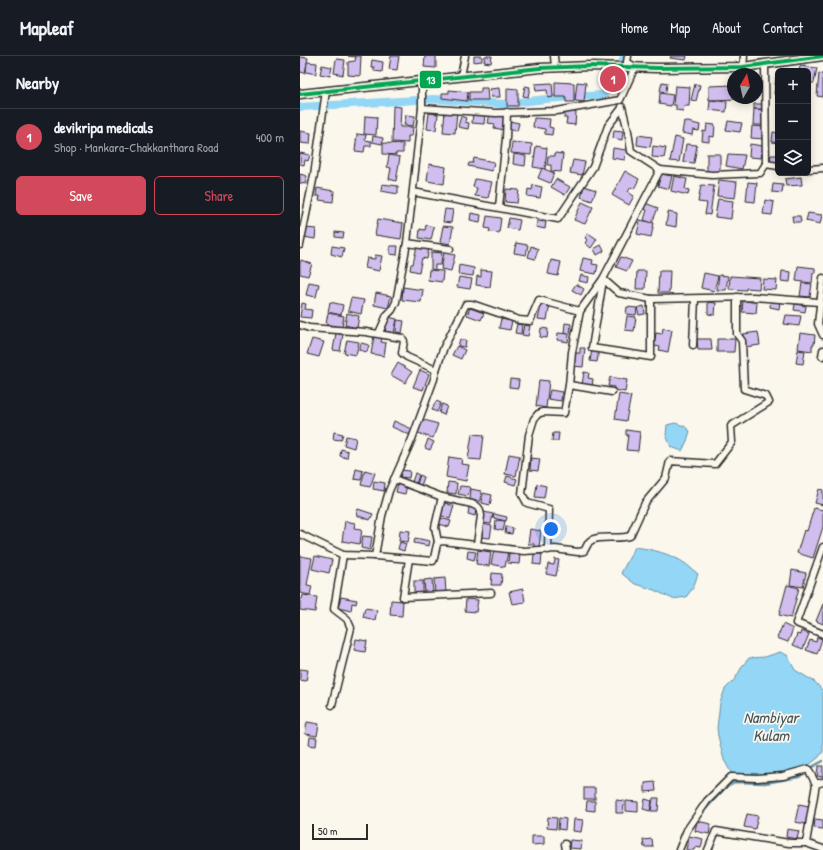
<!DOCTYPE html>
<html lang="en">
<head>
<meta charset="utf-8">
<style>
	:root { --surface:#171b24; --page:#20242c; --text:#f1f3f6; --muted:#9ea1a6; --line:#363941; --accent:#d1495b }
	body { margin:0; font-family:"Patrick Hand",sans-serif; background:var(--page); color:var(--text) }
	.controls { position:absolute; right:12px; top:12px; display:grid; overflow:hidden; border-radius:6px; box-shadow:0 2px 10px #0003 }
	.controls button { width:36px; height:36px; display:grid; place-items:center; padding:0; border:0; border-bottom:1px solid var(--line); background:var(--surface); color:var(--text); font:20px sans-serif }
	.compass { position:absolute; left:427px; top:12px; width:36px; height:36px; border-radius:50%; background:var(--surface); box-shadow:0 2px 10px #0003; rotate:9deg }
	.scale { position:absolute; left:12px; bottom:10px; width:56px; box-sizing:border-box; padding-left:4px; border:2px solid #2b2b2b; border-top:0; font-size:11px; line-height:14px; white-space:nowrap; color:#2b2b2b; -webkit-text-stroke:3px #fbf7ec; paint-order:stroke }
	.you { position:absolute; left:251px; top:473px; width:14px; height:14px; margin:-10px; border:3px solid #fff; border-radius:50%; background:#1a73e8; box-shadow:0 0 0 6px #1a73e833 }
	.badge { display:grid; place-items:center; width:26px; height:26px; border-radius:50%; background:var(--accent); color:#fff; font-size:13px; font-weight:700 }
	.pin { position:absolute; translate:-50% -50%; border:2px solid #fff; box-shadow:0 1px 4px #0006 }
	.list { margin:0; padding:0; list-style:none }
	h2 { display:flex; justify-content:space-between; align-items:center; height:52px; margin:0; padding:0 16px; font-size:17px }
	h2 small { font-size:13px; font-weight:400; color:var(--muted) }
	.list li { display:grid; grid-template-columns:26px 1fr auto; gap:12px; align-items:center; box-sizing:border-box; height:56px; padding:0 16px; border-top:1px solid var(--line) }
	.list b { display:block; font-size:15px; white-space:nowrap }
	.list p { margin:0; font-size:13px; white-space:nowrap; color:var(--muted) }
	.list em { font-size:13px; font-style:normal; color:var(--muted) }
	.actions { display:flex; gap:8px; padding:12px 16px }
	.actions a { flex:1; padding:9px 0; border:1px solid var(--accent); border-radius:6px; text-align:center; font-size:14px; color:var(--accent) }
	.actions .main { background:var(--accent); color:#fff }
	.icon { flex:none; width:22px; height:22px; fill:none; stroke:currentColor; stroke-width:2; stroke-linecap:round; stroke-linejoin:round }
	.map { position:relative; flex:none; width:523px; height:794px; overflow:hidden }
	header { display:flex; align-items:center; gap:24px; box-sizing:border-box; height:56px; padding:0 20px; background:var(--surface); border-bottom:1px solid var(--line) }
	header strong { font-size:19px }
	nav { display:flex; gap:22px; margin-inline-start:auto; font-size:14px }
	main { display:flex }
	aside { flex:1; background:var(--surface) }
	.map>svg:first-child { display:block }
	.water { fill:#93d6f5; stroke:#6992a4 }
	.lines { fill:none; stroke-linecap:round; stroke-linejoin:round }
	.stream { stroke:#6992a4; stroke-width:2.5 }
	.canal { stroke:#93d6f5; stroke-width:8 }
	.building { fill:#d1beef; stroke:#2b2b2b }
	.street-casing { stroke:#2b2b2b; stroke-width:9 }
	.secondary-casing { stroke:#2b2b2b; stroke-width:11 }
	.street { stroke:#fbf7ec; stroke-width:6 }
	.secondary { stroke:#fbf7ec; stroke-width:8 }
	.bus-1-casing { stroke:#fbf7ec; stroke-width:7 }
	.bus-1 { stroke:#00a651; stroke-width:4 }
	.labels { text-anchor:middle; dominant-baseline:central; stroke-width:3.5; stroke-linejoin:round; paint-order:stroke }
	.water-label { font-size:16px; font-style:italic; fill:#45565e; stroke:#fbf7ec }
	.line-badge { stroke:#fbf7ec; stroke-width:1.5 }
	.badge-label { font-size:11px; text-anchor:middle; font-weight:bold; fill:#fff }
</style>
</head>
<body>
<header>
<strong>Mapleaf</strong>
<nav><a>Home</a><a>Map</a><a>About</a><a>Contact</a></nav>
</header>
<main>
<aside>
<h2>Nearby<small></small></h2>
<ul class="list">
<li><span class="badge">1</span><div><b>devikripa medicals</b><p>Shop · Mankara-Chakkanthara Road</p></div><em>400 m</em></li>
</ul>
<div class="actions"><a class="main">Save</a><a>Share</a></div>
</aside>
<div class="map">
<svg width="523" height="794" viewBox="0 0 523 794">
	<rect width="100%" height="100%" fill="#fbf7ec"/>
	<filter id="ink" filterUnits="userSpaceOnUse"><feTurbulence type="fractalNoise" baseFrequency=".025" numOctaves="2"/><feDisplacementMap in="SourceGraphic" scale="8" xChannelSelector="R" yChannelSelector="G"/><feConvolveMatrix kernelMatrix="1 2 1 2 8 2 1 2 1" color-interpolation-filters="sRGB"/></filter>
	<g filter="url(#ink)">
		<!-- water -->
		<g class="water">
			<path d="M375,367l9,3 6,5 -3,10 -5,10 -11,-4 -5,-12 1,-10z"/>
			<path d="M335,491c16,2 37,7 51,17 4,3 8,7 12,10l-5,14 -7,9 -13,2 -19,-9 -19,-6 -14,-11z"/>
			<path d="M480,596l7,3 8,15 20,12 8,9v61l-5,6 -13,10 -18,9 -54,-1 -9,-16 -6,-24 -1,-8 3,-25 5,-14 10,-10 8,-14 6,-7 16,-1z"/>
		</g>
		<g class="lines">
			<!-- stream -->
			<g class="stream">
				<path d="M512,711l11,-6"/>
				<path d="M402,757l25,-27 8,-4 30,1 34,-6 4,-3"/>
			</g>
			<!-- canal -->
			<g class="canal">
				<path d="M323,4l1,-4"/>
				<path d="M0,51l134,-8 70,5 42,-5 56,-4 15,-13 3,-9"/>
			</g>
		</g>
		<!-- building -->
		<g class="building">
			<path d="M48,0h13l-1,20 -12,-1v-13l7,-1 1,-4z"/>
			<path d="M91,0h8l-2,14 -8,-1z"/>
			<path d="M125,0h11v12l-12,-1z"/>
			<path d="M174,0h8v5l-8,1z"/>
			<path d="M185,0h7l-1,7 -7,-1z"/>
			<path d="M371,0h16l-1,4 -16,-2z"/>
			<path d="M0,1l8,1 -3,15 -5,-1z"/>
			<path d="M36,3l9,1 -2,15 -9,-2z"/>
			<path d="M72,4l11,2 -1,10 -8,-1v-4h-3z"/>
			<path d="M7,6l10,1 -1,11 -10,-2z"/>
			<path d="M22,9l10,2 -2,9 -10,-2z"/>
			<path d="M500,10l17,2 -3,15h-6v-12h-9z"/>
			<path d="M519,17l4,1v23l-6,-1z"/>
			<path d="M313,19l16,2v7l-17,-2z"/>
			<path d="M300,21h11l-1,10 -10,-1z"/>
			<path d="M476,21l2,1v17l-4,-1z"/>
			<path d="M464,23l1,14h-8v-13z"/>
			<path d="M255,26l19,1v19h-8v-5h-11z"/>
			<path d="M277,26l9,1 -2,19 -9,-1z"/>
			<path d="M362,26l5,1 -1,9 -6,-1z"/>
			<path d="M252,27l1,14 -5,1 -1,-8 -11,1 -1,-7z"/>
			<path d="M395,28l5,1 -4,16 -5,-1z"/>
			<path d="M433,29v13l9,1 -33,1v-14z"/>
			<path d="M225,30l5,1 -2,10 -5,-1z"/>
			<path d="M375,30l15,1 -1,19h-5l-1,5 -7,-1v-5h-3z"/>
			<path d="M181,32h6l1,12h-19v-8h12z"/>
			<path d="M199,32l1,9h-9l-1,-8z"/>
			<path d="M207,32l11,1v17h-11z"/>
			<path d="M149,34l19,2 -1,9 -25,-3v-5h7z"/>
			<path d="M360,37l13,2 -2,11 -12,-2z"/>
			<path d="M410,44l17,2 -1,10 -17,-2z"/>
			<rect x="454" y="48" width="9" height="5"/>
			<path d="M93,50l8,1 -1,20h13l-1,9h-4v7l-16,-1z"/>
			<path d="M454,53l9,1 -1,15h-9z"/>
			<path d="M145,55l12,1 -2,21 -12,-1z"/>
			<path d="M265,55l11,1 -1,13 -9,-1 1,-6h-3z"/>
			<path d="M129,57l9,1 -2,16 -9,-1z"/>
			<path d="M173,57l12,1 -1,10 -12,-1z"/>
			<path d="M190,57l17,3 -2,14 -11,-2 1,-4 -7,-1z"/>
			<path d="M106,59l9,1 -2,10 -9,-1z"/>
			<path d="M65,60l12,1 -1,18 -12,-1z"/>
			<path d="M161,60l5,2 -1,4 4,1 -1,6 -10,-2z"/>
			<path d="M234,62l16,1 -1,8 4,1 -1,7 -7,-1v-5l-12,-2z"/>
			<path d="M209,65l10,2 -2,8 -10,-2z"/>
			<path d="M384,65l16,4 -1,6 -6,-1 -1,5 -10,-2z"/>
			<path d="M428,65l14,2 -2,9 -14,-2z"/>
			<path d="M407,68l8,1 -1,12 -5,-1v6l-7,-1 1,-10 3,1z"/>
			<path d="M452,70l13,1 -1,12 -13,-1z"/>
			<path d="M314,74l9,1 -1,9 -9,-2z"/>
			<path d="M0,75l11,2 -1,11 -10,-1z"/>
			<path d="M473,76l5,1v10l-6,-1z"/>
			<path d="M57,78l9,1 -1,5 6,1v5h-6l-1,6 -9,-1z"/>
			<path d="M338,79l14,2 -2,10 -13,-2z"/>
			<path d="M73,80l10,2 -1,6 -10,-2z"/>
			<path d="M375,81l8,2 -4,23 -9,-1z"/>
			<path d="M212,86l20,2 -1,11 -20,-2z"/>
			<path d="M83,87l20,1v9h-7v2l-13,-1z"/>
			<path d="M386,88l11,1 -3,18 -11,-1z"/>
			<path d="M450,88l13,2 -2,12 -12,-1z"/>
			<path d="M236,90l11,2 -2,21 -12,-2z"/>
			<path d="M353,90l13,2 -2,10 -12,-1z"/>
			<path d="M313,92l13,2 -1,10 -13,-2z"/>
			<path d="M0,97l10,2 -2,6 -3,-1 -1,5 -4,-1z"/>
			<path d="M255,97l8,1 -2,18 -10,-1v-6h-4l1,-9h7z"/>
			<path d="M214,98l12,2 -1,10 -12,-2z"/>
			<rect x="407" y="98" width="13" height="18"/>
			<path d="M428,98l17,1 -3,14 -16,-3z"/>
			<path d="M89,99l11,2 -4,24 -7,-2 2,-11 -4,-1z"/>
			<path d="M471,99h7v8h-8z"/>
			<path d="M174,102l20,4 -2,9 -24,-5 1,-3h4z"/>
			<path d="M273,104l12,2 -3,13 -12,-2z"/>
			<path d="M129,108l17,3 -2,17 -17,-3z"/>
			<path d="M242,112l12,5 -4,10 -12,-5z"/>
			<path d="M325,115l14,8 -5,10 -3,-2 -3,5 6,4 -5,9 -17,-10z"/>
			<path d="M0,118l7,2 -2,8 -5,-1z"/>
			<path d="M361,118l11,2 -3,13 -11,-3z"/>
			<path d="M374,120l13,3 -2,10 4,1 -1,5 -17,-4z"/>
			<path d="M501,121l1,8 -16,1 -1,-7z"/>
			<path d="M175,123l17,3 -4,16 -13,-2 2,-8 -4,-1z"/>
			<path d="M256,123l14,8 -5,8 -14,-8z"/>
			<path d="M419,124l18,2 -2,16 -18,-2z"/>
			<path d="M448,126l9,1 -2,19 -9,-1z"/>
			<path d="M82,128l16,2v8l-17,-3z"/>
			<path d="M473,128l10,1 -1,8 -10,-1z"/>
			<path d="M233,129l9,2 -2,11 -13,-2 1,-7 4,1z"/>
			<path d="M401,129l13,1 -4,29 -5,-1 2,-11 -9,-1z"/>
			<path d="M284,130l12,4 -4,11 -11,-4z"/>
			<path d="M17,132l17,3 -1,11 -14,-2 1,-4h-4z"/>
			<path d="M206,133l13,1 -2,13 -12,-1z"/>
			<path d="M418,143l15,2 -2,18 -16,-2z"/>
			<path d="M465,144l9,2 -2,13 -9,-1z"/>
			<path d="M282,146l11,5 -8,17 -11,-4z"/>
			<path d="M345,147l13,5 -6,15 -8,-3 3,-10 -4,-1z"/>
			<path d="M145,153l8,1 -2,13 -8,-1z"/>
			<path d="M368,156l9,2 -1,13 -10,-2z"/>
			<path d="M171,157l10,2 -1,7 -10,-2z"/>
			<path d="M508,157l14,2 -2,9 -14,-3z"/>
			<path d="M187,160l14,2 -2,15 -10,-1 1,-3 -5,-1z"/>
			<path d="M492,160h8l1,6h-8z"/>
			<path d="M209,162l11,2 -2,10 -11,-2z"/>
			<path d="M78,163l25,4 -2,16 -26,-4z"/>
			<path d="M340,164l14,3 -3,14 -14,-3z"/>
			<path d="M237,165l9,1 -1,7 -9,-2z"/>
			<path d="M126,169l8,2 -3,13 -12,-2 1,-9 5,1z"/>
			<path d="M143,170l10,1 -3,17 -10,-2z"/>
			<path d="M5,172l11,1 -1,10 -11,-2z"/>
			<path d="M35,176l9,1 -1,5 -8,-1z"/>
			<path d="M288,177l9,6 -6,9 -6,-5 2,-3 -2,-2z"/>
			<path d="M216,187l12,2 -2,10 -12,-2z"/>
			<path d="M301,189l3,6 -7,4 -3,-6z"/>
			<path d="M32,190l12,2 -2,9 -11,-3z"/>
			<path d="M90,190h8l-1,9 -7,-1z"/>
			<path d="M117,190l12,2 -2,11 -5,-1 -3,14 -9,-2 1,-6h2z"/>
			<path d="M231,190l7,3 -3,10 -7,-2z"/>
			<path d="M131,196l11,1 -1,12h-6v5l-4,-1z"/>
			<path d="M144,197l11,2 -4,16 -10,-2z"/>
			<path d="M75,199l7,1 -3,15 -14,-3 2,-10 8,1z"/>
			<path d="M321,201l11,4 -5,10 -11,-4z"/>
			<path d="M283,202l10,2 -1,4 6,1 -2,9 -16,-3z"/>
			<path d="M1,204l11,4 -4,12 -8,-2v-10z"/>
			<path d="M251,204l10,2 -3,14 -10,-2z"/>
			<path d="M159,209l15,3 -1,8 -15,-2z"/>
			<path d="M498,210l17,2v5h-2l-1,10 -16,-2z"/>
			<path d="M129,214l14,1 -1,11 -14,-2z"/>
			<path d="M181,214l11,1 -2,16 -14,-2 1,-9 4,1z"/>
			<path d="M337,215h9l-1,18h-9z"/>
			<path d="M359,215h11l-1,22h-11z"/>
			<path d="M482,215l9,1 -1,10 -9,-1z"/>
			<path d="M404,217l14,3 -4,15 -13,-3z"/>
			<path d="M281,219l8,2 -1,6 -9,-2z"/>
			<path d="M419,219l9,1 -2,14h-9z"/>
			<path d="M430,220l30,2 -1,11 -13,-1v2l-17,-1z"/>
			<path d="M159,221l13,2 -2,10 -13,-2z"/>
			<path d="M463,223l14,1 -1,10 -14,-1z"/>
			<path d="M9,226l10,2 -3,13 -10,-2z"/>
			<path d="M502,227l10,1 -2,13 -10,-1z"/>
			<path d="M276,228l8,5 -3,6 -9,-5z"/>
			<path d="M103,231l20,3 -2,12 -19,-2z"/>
			<path d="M76,237l15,3 -3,12 -14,-3z"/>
			<path d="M51,242l13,2 -3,14 -13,-3z"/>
			<path d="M471,243l9,2 -1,8 -9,-2z"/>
			<path d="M443,244h3v1l11,2 -1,10 -14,-1z"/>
			<path d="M30,246l13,3 -2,10 -13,-3z"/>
			<path d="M242,246l8,2 -3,16 -9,-1z"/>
			<path d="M408,246l8,1 -1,12 -7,-1z"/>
			<path d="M2,247l4,1 -1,5 7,1 -1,8 -11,-1z"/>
			<path d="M495,248l11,2 -1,6 -11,-2z"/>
			<path d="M344,250l1,8 -6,1 -2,-7z"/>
			<path d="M327,251l10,1 -1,7 -10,-1z"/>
			<path d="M170,252l14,5 -3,7 -14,-5z"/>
			<path d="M28,257l16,3 -2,11 -16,-3z"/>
			<path d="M47,257l12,3 -2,12 -12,-3z"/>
			<path d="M486,259l15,1 -2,10 -15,-2z"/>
			<path d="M327,260l9,1 -2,14 -9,-1z"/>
			<path d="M88,261l9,2 -3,14 -9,-2z"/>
			<path d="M201,263l11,2 -2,9 -11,-2z"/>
			<path d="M97,264l7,1 -2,12 -6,-1z"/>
			<path d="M265,267l6,1 -1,10 -6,-1z"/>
			<path d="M217,268l5,1 -1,9 -6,-1z"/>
			<path d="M224,269l6,1 -2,10 -6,-1z"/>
			<path d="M241,272l7,1 -1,9 -7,-1z"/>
			<path d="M363,272l9,2 -4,22 -9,-2 1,-3 -6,-1 2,-13 6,1z"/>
			<path d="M458,276l2,13 -15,2 -2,-13z"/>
			<path d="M36,277l7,2 -3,16 -7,-1z"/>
			<path d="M258,277l11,1 -1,8 -11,-2z"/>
			<path d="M500,277l15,2 -1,10h-2v6l-14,-2z"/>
			<path d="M74,280l8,2 -1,4 5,1 -2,13 -13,-2z"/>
			<path d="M12,283l12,3 -5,15 -12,-3z"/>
			<path d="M160,283l6,1 -1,7 -7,-1z"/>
			<path d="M397,283h14l1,11h-14z"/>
			<path d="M417,283h18l-1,13h-17z"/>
			<path d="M47,284l12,2 -3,13 -12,-2z"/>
			<path d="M61,287l8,2 -2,7 -8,-2z"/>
			<path d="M157,290l8,4 -4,9 -9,-4z"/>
			<path d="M280,292h5l-2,19 -10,-1 2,-13h5z"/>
			<path d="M292,293l7,1 -2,12 -7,-1z"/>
			<path d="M498,294l7,1 -2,13 -7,-1z"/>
			<path d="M98,307l14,9 -7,11 -14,-8z"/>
			<path d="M120,314l9,4 -6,16 -10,-3z"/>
			<path d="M284,316l5,1 -1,5 5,1 -1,8 -10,-2z"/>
			<path d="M310,321l17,3 -2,12 -11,-2v-3l-6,-1z"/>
			<path d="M210,323l9,1 -1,8 -9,-1z"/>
			<path d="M239,324l10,1 -3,27 -10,-2z"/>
			<path d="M250,334l12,2 -1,9 -13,-2z"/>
			<path d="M319,338l12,2 -5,25 -11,-2z"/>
			<path d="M136,345l5,2 -4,9 -5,-2z"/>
			<path d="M142,348l5,2 -3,9 -5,-2z"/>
			<path d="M121,363l17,5 -5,14 -16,-5z"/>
			<path d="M94,365l18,8 -2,6 -18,-8z"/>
			<path d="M326,374l14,2 -2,19 -12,-1 2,-15h-2z"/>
			<path d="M34,376l9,2 -2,6 -8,-1z"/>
			<path d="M253,377h6l-1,8h-6z"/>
			<path d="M172,378l12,1 -3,25 -13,-1z"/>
			<path d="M46,380l10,2 -2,10 -10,-3z"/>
			<path d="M128,383l6,3 -4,8 -5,-2z"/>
			<path d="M41,393l7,2 -1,7 -7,-2z"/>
			<path d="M209,398l11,2 -4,20 -11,-2z"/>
			<path d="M149,401l13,2 -1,5 8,1 -3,16 -20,-4z"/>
			<path d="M231,402l9,1 -2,12 -8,-1z"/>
			<path d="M56,413l7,2 -2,9 -7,-1z"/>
			<path d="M65,414l10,3 -5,14 -9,-2z"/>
			<path d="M101,414l9,1 -1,7 -9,-1z"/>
			<path d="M115,417l4,2 -3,9 -4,-2z"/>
			<path d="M120,419l4,2 -3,9 -4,-2z"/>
			<path d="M207,420l10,3 -2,6 -10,-3z"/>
			<path d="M74,425l11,2 -1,8 -11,-2z"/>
			<path d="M148,426l9,1 -1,11 -9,-1z"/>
			<path d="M98,427l9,2 -2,9 -9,-2z"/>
			<path d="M237,428l9,2 -2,12 -9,-1z"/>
			<path d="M160,430l10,1 -2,9 -10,-2z"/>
			<path d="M171,433l10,2 -1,10 -10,-1z"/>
			<path d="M519,433l4,1v15l-8,-2z"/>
			<path d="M183,437l9,2 -2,10 -8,-2z"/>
			<path d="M142,446l12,4 -4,13 -13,-5z"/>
			<path d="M169,451l7,2 -1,7 -7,-2z"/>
			<path d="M514,452l9,2v17l-10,31 -16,-5 7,-23 3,1z"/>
			<path d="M58,453l15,5 -3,6 -14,-5z"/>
			<path d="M184,456l9,2 -2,10 -8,-1z"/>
			<path d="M194,458l13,3 -1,4 -13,-3z"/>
			<path d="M137,461l14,4 -2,6 -13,-4z"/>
			<path d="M196,464l9,1 -2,10 -8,-2z"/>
			<path d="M45,465l10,2 -1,5 8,1 -2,15 -18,-3z"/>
			<path d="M182,468l10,2 -2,12 -10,-1z"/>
			<path d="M206,470l7,2 -1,6 -7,-1z"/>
			<path d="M230,473l11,2 -2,16h-5v-3h-6z"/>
			<path d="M100,474l10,1 -2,11 -9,-1z"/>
			<path d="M63,480l9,1 -2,13 -9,-2z"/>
			<path d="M115,482l15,3 -1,5 -15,-3z"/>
			<path d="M100,486l6,2 -2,7 -6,-2z"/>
			<path d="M178,494l13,2 -2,14 -13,-2z"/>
			<path d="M194,494l14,2 -3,15 -14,-3z"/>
			<path d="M168,495l8,1 -2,8 -7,-2z"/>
			<path d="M209,497l11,2 -1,9 -11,-1z"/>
			<path d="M234,498h8l-1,11 -8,-1z"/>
			<path d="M0,500l12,2 -5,27 5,1 -2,9 -10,-2z"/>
			<path d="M15,500l17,4 -3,13 -17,-4z"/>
			<path d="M255,503l4,1 -3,16 -10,-2 2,-10 6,1z"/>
			<path d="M492,514l14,3 -3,14 -13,-2z"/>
			<path d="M192,517l10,1 -1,11h-10z"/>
			<path d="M145,522l1,15 -11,1 -1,-15z"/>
			<path d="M132,523l1,14 -8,1 -1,-14z"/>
			<rect x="114" y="525" width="9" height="13"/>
			<path d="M487,529l12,3 -8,30 -12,-3z"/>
			<path d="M223,533l2,13 -13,2 -3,-12z"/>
			<path d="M3,539l14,2 -2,15 -15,-2v-11h2z"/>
			<path d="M41,541l16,3 -1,4 -4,-1 -1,8 -13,-3z"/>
			<path d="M166,543l12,1 -2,12 -11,-1z"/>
			<path d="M91,544l12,1 -1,15 -12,-1z"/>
			<path d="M523,548v20l-7,-3z"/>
			<path d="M65,552l12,2 -2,10 -12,-3z"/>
			<path d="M483,568l10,5 -5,13 -11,-4z"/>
			<path d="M501,575l8,3 -6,15 -10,-4 4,-11 3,1z"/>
			<path d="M517,581l5,2 -5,15 -11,-4 4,-10 6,2z"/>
			<path d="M56,583l11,2 -2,11 -11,-2z"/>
			<path d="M0,613l8,1 -2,11 -6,-1z"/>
			<path d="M7,666l12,2 -2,12 -12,-2z"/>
			<path d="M10,681l7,1 -1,8 -7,-1z"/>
			<path d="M518,710h5v11l-6,-1z"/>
			<path d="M355,726l1,9 -11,1v-9z"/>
			<rect x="284" y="732" width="11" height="11"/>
			<path d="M353,742h6l-1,13h-7z"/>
			<path d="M345,743l7,2 -2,10 -7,-2z"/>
			<path d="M316,744l8,1 -1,12h-7z"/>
			<path d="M287,745h8v10l-9,-1z"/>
			<path d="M326,745l12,1v10l-12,-1z"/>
			<path d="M499,748l10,2 -3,18 -11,-2z"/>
			<path d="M447,758l11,2 -3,13 -11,-2z"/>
			<path d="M248,761l9,1 -1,11 -9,-1z"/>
			<path d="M259,762l7,1 -1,11 -7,-1z"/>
			<path d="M274,763l9,1 -2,12 -8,-1z"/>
			<path d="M515,763l8,1v9l-9,-1z"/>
			<path d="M397,765l14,3 -2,10 -14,-3z"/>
			<path d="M487,773l12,2 -2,8 -11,-2z"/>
			<path d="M232,780h12v8l-12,1z"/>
			<path d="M389,780l14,3 -2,9 -6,-1 -1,3h-8z"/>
			<path d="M352,783l1,8h-9l-1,-7z"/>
			<path d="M270,784l12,1 -1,8 -12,-1z"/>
		</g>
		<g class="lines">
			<!-- street casing -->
			<g class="street-casing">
				<g id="street">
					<path d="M254,0l1,11"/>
					<path d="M465,9l1,99 12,2"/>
					<path d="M443,11l1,-11"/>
					<path d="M161,20l4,-20"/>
					<path d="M122,24v28l74,5 61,-2 63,-11 15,-33 -8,-5 1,-6"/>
					<path d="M322,51l6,24 3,20 29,19"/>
					<path d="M466,108l-6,9 -48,2 -52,-5 -57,109 16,14 32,6 103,-2 65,5"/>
					<path d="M508,113l15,-1"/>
					<path d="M113,136l145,27 35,-52 15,-41 14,-18"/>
					<path d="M199,151l7,-69 1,-26"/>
					<path d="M107,187l43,6"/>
					<path d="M0,189l14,-70 12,-84"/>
					<path d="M523,222l-5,46 5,11"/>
					<path d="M303,224l-11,68 59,9v-58"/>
					<path d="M0,269l9,3 57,4 36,6 2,3 -2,12 5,4 29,13 -2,9 -22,60 -23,52 -7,25 -7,40 58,5c3,-7 2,-13 5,-19l5,-1 81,10 31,-2 23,3 6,-1c2,-3 3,-6 5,-9 7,-8 30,-2 41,-6l15,-33 21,-25 4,-17 45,3 17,-22 -1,-16 38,-24 -3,-6 -22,-7 -2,-48 -5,-7v-37"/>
					<path d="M79,277l8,-18 5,-5 4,-8 11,-59 15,-135"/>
					<path d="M393,289l2,-46"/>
					<path d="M522,300l1,-6"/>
					<path d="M136,314l8,-23 22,-43h6l47,16 11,1 9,-21 41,11"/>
					<path d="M269,329l43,7"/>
					<path d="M94,423l48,18 30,7 6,3 2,3 1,6 -4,28"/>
					<path d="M0,478l43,21 32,1"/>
					<path d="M138,486l-3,-15 7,-30"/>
					<path d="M523,491l-27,76 27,11"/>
					<path d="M248,494l1,-41 -22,-6 -5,-9 7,-59 5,-16 4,-5 5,-2 21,1 5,-28 3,-33 8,-41 23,-32"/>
					<path d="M109,503l-6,38 88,-4"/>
					<path d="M32,649l19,-77 -4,-9 -13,-10 9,-54"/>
					<path d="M506,787l17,6"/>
					<path d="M265,788l1,6"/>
					<path d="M379,794l8,-20 20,-29 24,-24 26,1 26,-2 25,-7 8,15"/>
					<path d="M408,794l8,-19 73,12h17l10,-59 7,-2"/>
				</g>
			</g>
			<!-- secondary casing -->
			<g class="secondary-casing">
				<path id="secondary" d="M0,38l240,-26 51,-2 66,2 86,-1 80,-11"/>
			</g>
			<!-- street -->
			<use href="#street" class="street"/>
			<!-- secondary -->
			<use href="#secondary" class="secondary"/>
			<!-- bus-1 casing -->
			<g class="bus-1-casing">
				<path id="bus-1" d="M0,38l240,-26 51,-2 66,2 86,-1 80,-11"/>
			</g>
			<!-- bus-1 -->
			<use href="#bus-1" class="bus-1"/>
		</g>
	</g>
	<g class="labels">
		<!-- water labels -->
		<g class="water-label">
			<text x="471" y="661">Nambiyar<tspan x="471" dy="18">Kulam</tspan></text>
		</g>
	</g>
	<rect class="line-badge" x="119" y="14" width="23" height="19" rx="4" fill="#00a651"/>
	<g class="badge-label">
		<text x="131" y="28">13</text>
	</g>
</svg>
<div class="controls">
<button>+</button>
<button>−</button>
<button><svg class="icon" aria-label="layers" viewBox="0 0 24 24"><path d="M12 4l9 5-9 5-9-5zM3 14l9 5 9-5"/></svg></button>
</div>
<svg class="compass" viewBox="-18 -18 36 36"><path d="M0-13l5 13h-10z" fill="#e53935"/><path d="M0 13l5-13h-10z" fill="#9ea1a6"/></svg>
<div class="scale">50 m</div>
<div class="you"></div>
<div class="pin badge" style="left:313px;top:23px">1</div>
</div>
</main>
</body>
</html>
